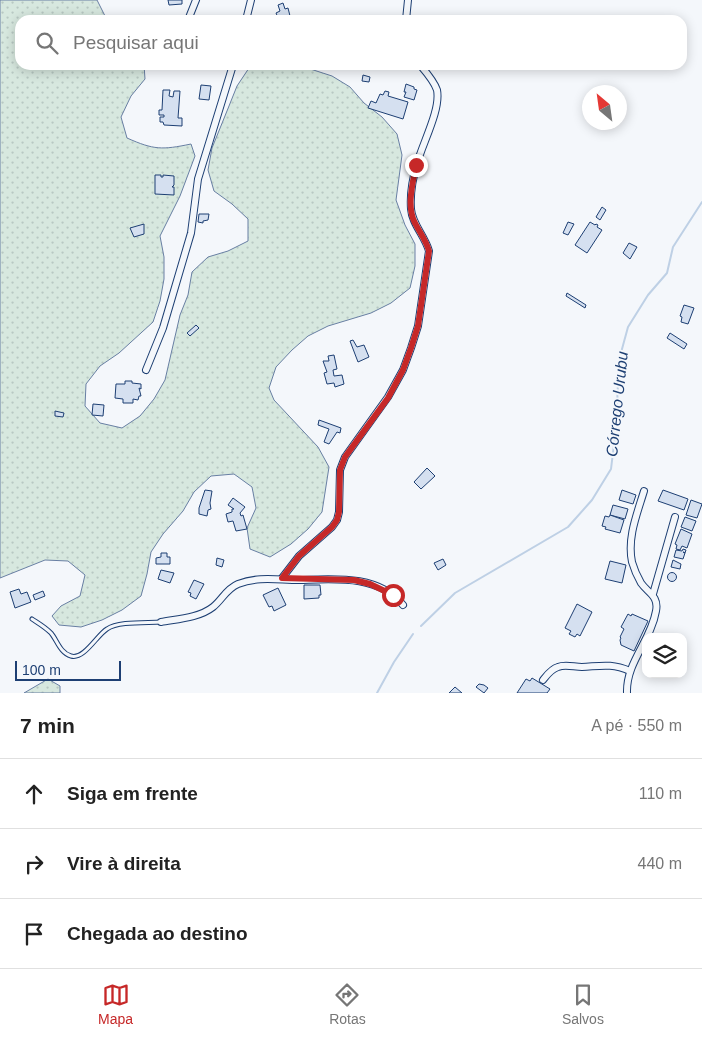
<!DOCTYPE html>
<html lang="pt">
<head>
<meta charset="utf-8">
<style>
	:root { --surface:#fff; --page:#f6f6f6; --text:#222; --muted:#767676; --line:#e0e0e0; --accent:#c62828 }
	body { margin:0; font-family:Arial,sans-serif; background:var(--page); color:var(--text) }
	.controls { position:absolute; right:15px; bottom:15px; display:grid; overflow:hidden; border-radius:10px; box-shadow:0 2px 12px #0003 }
	.controls button { width:45px; height:45px; display:grid; place-items:center; padding:0; border:0; border-bottom:1px solid var(--line); background:var(--surface); color:var(--text); font:25px sans-serif }
	.compass { position:absolute; left:582px; top:85px; width:45px; height:45px; border-radius:50%; background:var(--surface); box-shadow:0 2px 12px #0003; rotate:331deg }
	.scale { position:absolute; left:15px; bottom:12px; width:106px; box-sizing:border-box; padding-left:5px; border:2px solid #1d3f73; border-top:0; font-size:14px; line-height:18px; white-space:nowrap; color:#1d3f73; -webkit-text-stroke:4px #f4f7fb; paint-order:stroke }
	.stop { position:absolute; width:15px; height:15px; margin:-11px; border:4px solid #c62828; border-radius:50%; background:#fff }
	.stop.end { background:#c62828; border-color:#fff; box-shadow:0 1px 5px #0008 }
	.list { margin:0; padding:0; list-style:none }
	h2 { display:flex; justify-content:space-between; align-items:center; height:65px; margin:0; padding:0 20px; font-size:21px }
	h2 small { font-size:16px; font-weight:400; color:var(--muted) }
	.list li { display:grid; grid-template-columns:32px 1fr auto; gap:15px; align-items:center; box-sizing:border-box; height:70px; padding:0 20px; border-top:1px solid var(--line) }
	.list b { display:block; font-size:19px; white-space:nowrap }
	.list em { font-size:16px; font-style:normal; color:var(--muted) }
	.icon { flex:none; width:28px; height:28px; fill:none; stroke:currentColor; stroke-width:2; stroke-linecap:round; stroke-linejoin:round }
	.map { position:relative; flex:none; width:702px; height:693px; overflow:hidden }
	.search { position:absolute; background:var(--surface); box-shadow:0 2px 12px #0003; left:15px; right:15px; top:15px; height:55px; display:flex; align-items:center; gap:12px; box-sizing:border-box; padding:0 18px; border-radius:15px; color:var(--muted); font-size:19px }
	.sheet { height:275px; background:var(--surface) }
	nav { display:flex; justify-content:space-around; align-items:center; box-sizing:border-box; height:70px; border-top:1px solid var(--line); background:var(--surface); font-size:14px; color:var(--muted) }
	nav a { display:grid; justify-items:center; gap:2px }
	nav .on { color:var(--accent) }
	.map>svg:first-child { display:block }
	.grass { fill:url(#grass-dots); stroke:#687fa3 }
	.lines { fill:none; stroke-linecap:round; stroke-linejoin:round }
	.stream { stroke:#bed0e5; stroke-width:2 }
	.building { fill:#d5e0f0; stroke:#1d3f73 }
	.lane-casing { stroke:#1d3f73; stroke-width:5 }
	.street-casing { stroke:#1d3f73; stroke-width:8 }
	.lane { stroke:#f4f7fb; stroke-width:3 }
	.street { stroke:#f4f7fb; stroke-width:6 }
	.route { stroke:#c62828; stroke-width:6 }
	.labels { text-anchor:middle; dominant-baseline:central; stroke-width:4; stroke-linejoin:round; paint-order:stroke }
	.water-label { font-size:16px; font-style:italic; fill:#1d3f73; stroke:#f4f7fb }
</style>
</head>
<body>
<div class="map">
<svg width="702" height="693" viewBox="0 0 702 693">
	<defs>
		<pattern id="grass-dots" width="8" height="8" patternUnits="userSpaceOnUse" patternTransform="scale(1.25)"><rect width="8" height="8" fill="#d7e8df"/><path d="M2 2h.1M6 6h.1" fill="none" stroke="#b8c8c3" stroke-width="1.8" stroke-linecap="round"/></pattern>
	</defs>
	<rect width="100%" height="100%" fill="#f4f7fb"/>
	<!-- grass -->
	<g class="grass">
		<path d="M0,0h97l10,20h-87v45h124l1,14 -14,17 -10,21 6,21c27,12 35,12 64,6l4,12 -15,40 -20,40 4,21v22l-4,22 -7,21 -34,31 -19,13 -14,18 -1,22 15,17 22,5 18,-12 14,-17 11,-19 15,-65 8,-20 4,-23 16,-15 20,-6 20,-10v-22l-16,-15 -18,-13 -6,-21 4,-22 17,-42 8,-20 12,-18 8,-3h41l34,11 18,11 14,16 18,14 15,17 5,21 -6,45 9,25 10,19v22l-5,22 -19,15 -20,10 -43,13 -20,10 -16,14 -16,17 -7,21 5,12 44,47 11,20 -7,45 -14,17 -17,15 -21,13 -20,-8 -3,-21 9,-20 -4,-21 -18,-13 -23,2 -17,16 -11,19 -20,23 -12,18 -4,22 -6,22 -19,14 -20,10 -21,7 -22,-2 -7,-9 9,-10 19,-10 5,-21 -17,-14 -23,-1 -45,18z"/>
		<path d="M48,679l12,7v7h-36z"/>
	</g>
	<g class="lines">
		<!-- stream -->
		<g class="stream">
			<path d="M421,626l34,-33 113,-66 24,-27 19,-31 5,-41 3,-68 9,-33 20,-32 19,-22 6,-26 29,-45"/>
			<path d="M377,693l17,-31 19,-28"/>
		</g>
	</g>
	<!-- building -->
	<g class="building">
		<path d="M182,0v4l-13,1 -1,-5z"/>
		<path d="M283,3l2,6 3,-1 3,12h-12l-3,-7 4,-2 -2,-6z"/>
		<path d="M363,75l7,2 -1,5 -7,-1z"/>
		<path d="M406,84l8,3v2l3,1 -3,10 -10,-3 2,-5h-2z"/>
		<path d="M201,85l10,1 -2,14 -10,-1z"/>
		<path d="M163,90h7l-1,6 4,1 1,-6h6l-2,27h4v8l-18,-1 -1,-3h-3v-5h4v-2h-5v-5h3z"/>
		<path d="M385,91l4,1 -1,4 20,6 -5,17 -35,-11 3,-7 5,2 4,-9 3,1z"/>
		<path d="M155,175h6v2h2v-2l11,1v9l-2,2h2v8l-19,-1z"/>
		<path d="M602,207l4,3 -6,10 -4,-3z"/>
		<path d="M199,214h10l-1,6 -5,1v2l-5,-1z"/>
		<path d="M568,222l6,2 -6,11 -5,-2z"/>
		<path d="M590,222l5,3 1,-1 2,1 -1,2 5,3 -15,23 -12,-8z"/>
		<path d="M144,224v10l-10,3 -4,-9z"/>
		<path d="M629,243l8,4 -7,12 -7,-6z"/>
		<path d="M567,293l19,12 -1,3 -19,-12z"/>
		<path d="M684,305l10,3 -6,16 -7,-2 1,-5 -2,-1z"/>
		<path d="M196,325l3,3 -9,8 -3,-3z"/>
		<path d="M670,333l17,11 -3,5 -17,-11z"/>
		<path d="M353,340l4,7 7,-2 5,12 -11,5 -8,-21z"/>
		<path d="M334,355l3,14 -4,1 1,6 8,-1 2,9 -9,3 -1,-4 -7,1 -3,-11 3,-1 -4,-11h6l-1,-5z"/>
		<path d="M125,381h7v2l9,1v5l-2,-1 2,8h-2l-1,4 -5,-1v4h-10v-4l-8,-1 1,-14h9z"/>
		<path d="M93,404l11,1 -1,11 -11,-1z"/>
		<path d="M55,411l9,2 -1,4 -8,-1z"/>
		<path d="M319,420l22,8 -1,5 -3,-1 -8,12 -5,-2 5,-13 -11,-4z"/>
		<path d="M427,468l8,8 -14,13 -7,-7z"/>
		<path d="M205,490l7,1 -2,12 1,6 -3,1 -1,6 -8,-2v-6z"/>
		<path d="M622,490l14,5 -3,9 -14,-4z"/>
		<path d="M663,490l25,9 -4,11 -26,-9z"/>
		<path d="M233,498l12,9 -5,6 1,3 2,-1 4,14 -11,2 -3,-10 -5,1 -2,-8 6,-2v-3h2l-6,-4z"/>
		<path d="M691,500l11,4 -5,14 -11,-3z"/>
		<path d="M613,505l15,4 -3,10 -15,-4z"/>
		<path d="M610,515l14,5 -4,13 -15,-4 1,-2 -4,-1 3,-10 4,1z"/>
		<path d="M685,517l11,4 -4,10 -11,-4z"/>
		<path d="M681,529l11,5 -5,14 -5,-2 -2,4 -4,-1 1,-4 -2,-1z"/>
		<path d="M683,549l3,1 -1,3 -2,-1 2,1 -2,6 -9,-2 2,-7 6,1z"/>
		<path d="M161,553h6v4h3v7h-14v-6l5,-1z"/>
		<path d="M217,558l7,2 -2,7 -6,-2z"/>
		<path d="M443,559l3,6 -8,5 -4,-7z"/>
		<path d="M673,560l8,4 -1,5 -9,-2z"/>
		<path d="M610,561l16,4 -4,18 -17,-4z"/>
		<path d="M161,570l13,3 -4,10 -12,-4z"/>
		<circle cx="672" cy="577" r="4.5"/>
		<path d="M194,580l10,4 -8,15 -6,-3 1,-3 -3,-1z"/>
		<path d="M304,585h16l1,10h-2v3l-15,1z"/>
		<path d="M278,588l8,17 -12,6 -2,-5 -3,1 -6,-12z"/>
		<path d="M19,589l2,5 6,-2 4,10 -16,6 -5,-16z"/>
		<path d="M43,591l2,5 -10,4 -2,-5z"/>
		<path d="M577,604l15,8 -12,24 -3,-2 -2,3 -6,-3 2,-3 -6,-3z"/>
		<path d="M628,614l3,2 1,-2 16,7 -14,30 -13,-6 -1,-5 1,-2 -1,-1 4,-8 -3,-2z"/>
		<path d="M532,678l18,11 -3,4h-30l9,-14 4,2z"/>
		<path d="M479,684l5,1 4,3 -4,5 -8,-6z"/>
		<path d="M455,687l7,6h-13z"/>
	</g>
	<g class="lines">
		<!-- lane casing -->
		<g class="lane-casing">
			<path id="lane" d="M32,619c6,4 13,8 19,14 6,7 9,20 20,23 13,4 26,-21 36,-27 11,-8 39,-6 54,-7"/>
		</g>
		<!-- street casing -->
		<g class="street-casing">
			<g id="street">
				<path d="M188,20l8,-20"/>
				<path d="M246,20l5,-20"/>
				<path d="M406,20l2,-20"/>
				<path d="M146,370l17,-42 28,-95 7,-54 35,-114"/>
				<path d="M282,578l17,-22 33,-29 5,-7 2,-8 1,-42 5,-13 43,-60 15,-27 8,-22 7,-22 11,-75c-4,-15 -17,-27 -18,-42 -1,-14 2,-32 6,-45 5,-20 24,-54 20,-74 -3,-9 -11,-18 -17,-25"/>
				<path d="M653,594l22,-77"/>
				<path d="M161,622c16,-3 38,-4 52,-15 9,-7 13,-18 25,-23 21,-8 39,-4 61,-4 34,-1 79,-6 104,25"/>
				<path d="M543,680c4,-5 8,-11 15,-13 7,-3 16,0 24,0 19,-1 29,-4 48,4"/>
				<path d="M627,693c-1,-31 24,-52 29,-82 3,-15 -8,-18 -15,-28 -4,-7 -7,-14 -9,-21 -5,-24 5,-48 12,-71"/>
			</g>
		</g>
		<!-- lane -->
		<use href="#lane" class="lane"/>
		<!-- street -->
		<use href="#street" class="street"/>
	</g>
	<g class="lines">
		<!-- route -->
		<path class="route" d="M393,595l-23,-11 -16,-4 -72,-2 17,-22 33,-29 5,-7 2,-8 1,-42 5,-13 43,-59 15,-28 8,-22 7,-22 11,-75c-3,-11 -9,-18 -14,-28 -9,-17 -2,-40 1,-58"/>
	</g>
	<g class="labels">
		<!-- water labels -->
		<g class="water-label">
			<text transform="translate(617 404) rotate(-84)">Córrego Urubu</text>
		</g>
	</g>
</svg>
<div class="controls">
<button><svg class="icon" aria-label="layers" viewBox="0 0 24 24"><path d="M12 4l9 5-9 5-9-5zM3 14l9 5 9-5"/></svg></button>
</div>
<svg class="compass" viewBox="-18 -18 36 36"><path d="M0-13l5 13h-10z" fill="#e53935"/><path d="M0 13l5-13h-10z" fill="#767676"/></svg>
<div class="scale">100 m</div>
<div class="stop" style="left:393px;top:595px"></div>
<div class="stop end" style="left:416px;top:165px"></div>
<div class="search"><svg class="icon" aria-label="search" viewBox="0 0 24 24"><circle cx="10" cy="10" r="6"/><path d="M15 15l6 6"/></svg>Pesquisar aqui</div>
</div>
<section class="sheet">
<h2>7 min<small>A pé · 550 m</small></h2>
<ul class="list">
<li><svg class="icon" aria-label="ahead" viewBox="0 0 24 24"><path d="M12 20V5M6 11l6-6 6 6"/></svg><div><b>Siga em frente</b></div><em>110 m</em></li>
<li><svg class="icon" aria-label="right" viewBox="0 0 24 24"><path d="M7 20v-9h11M14 6l5 5-5 5"/></svg><div><b>Vire à direita</b></div><em>440 m</em></li>
<li><svg class="icon" aria-label="arrive" viewBox="0 0 24 24"><path d="M6 21V4h12l-3 4 3 4H6"/></svg><div><b>Chegada ao destino</b></div></li>
</ul>
</section>
<nav>
<a class="on"><svg class="icon" aria-label="map" viewBox="0 0 24 24"><path d="M3 6l6-2 6 2 6-2v14l-6 2-6-2-6 2zM9 4v14M15 6v14"/></svg>Mapa</a>
<a><svg class="icon" aria-label="directions" viewBox="0 0 24 24"><path d="M12 3l9 9-9 9-9-9zM9 14v-3h6M13 9l2 2-2 2"/></svg>Rotas</a>
<a><svg class="icon" aria-label="saved" viewBox="0 0 24 24"><path d="M7 4h10v16l-5-4-5 4z"/></svg>Salvos</a>
</nav>
</body>
</html>
